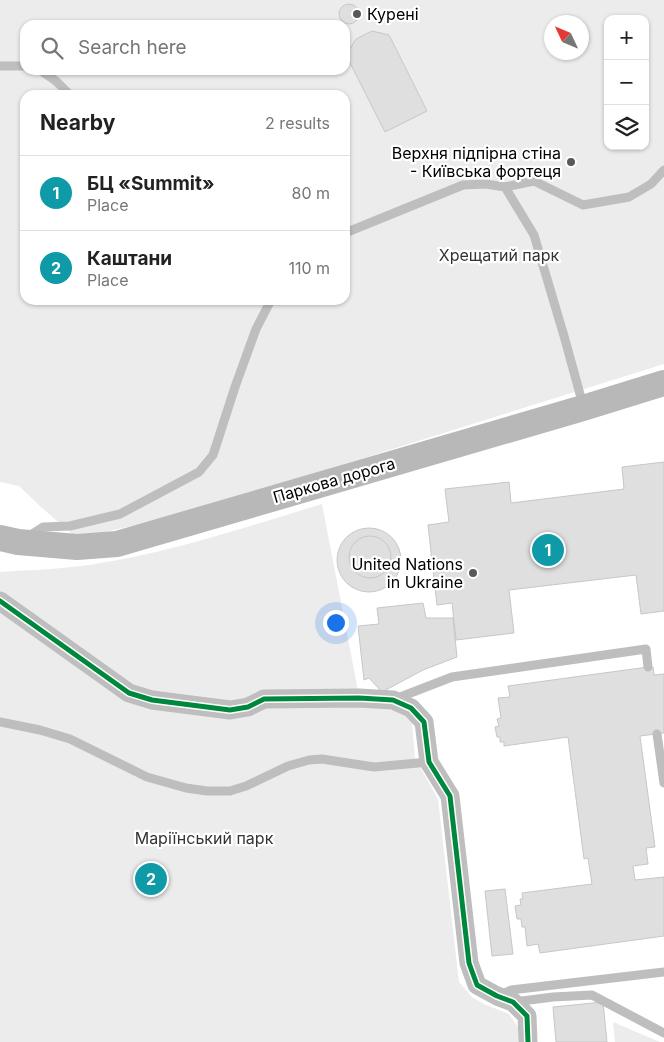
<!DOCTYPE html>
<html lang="en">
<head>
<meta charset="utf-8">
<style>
	:root { --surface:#fff; --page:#f2f2f2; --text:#222; --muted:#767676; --line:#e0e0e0; --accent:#0b8043 }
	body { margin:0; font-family:Inter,sans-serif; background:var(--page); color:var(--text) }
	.controls { position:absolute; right:15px; top:15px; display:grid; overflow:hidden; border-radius:10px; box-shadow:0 1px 4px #0004 }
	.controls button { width:45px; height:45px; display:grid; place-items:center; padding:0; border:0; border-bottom:1px solid var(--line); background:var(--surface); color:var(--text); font:25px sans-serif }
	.compass { position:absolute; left:544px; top:15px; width:45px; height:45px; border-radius:50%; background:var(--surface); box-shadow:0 1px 4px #0004; rotate:314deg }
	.you { position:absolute; left:335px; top:622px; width:18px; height:18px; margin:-12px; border:4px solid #fff; border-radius:50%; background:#1a73e8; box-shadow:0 0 0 8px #1a73e833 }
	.badge { display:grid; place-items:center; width:32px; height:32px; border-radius:50%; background:var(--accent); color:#fff; font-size:16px; font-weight:700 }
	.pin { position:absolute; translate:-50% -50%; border:2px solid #fff; box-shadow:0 1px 5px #0006 }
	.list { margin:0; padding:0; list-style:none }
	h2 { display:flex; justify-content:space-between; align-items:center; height:65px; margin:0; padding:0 20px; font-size:21px }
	h2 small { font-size:16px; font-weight:400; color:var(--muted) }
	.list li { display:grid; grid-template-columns:32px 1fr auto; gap:15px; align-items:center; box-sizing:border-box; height:75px; padding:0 20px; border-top:1px solid var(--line) }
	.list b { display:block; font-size:19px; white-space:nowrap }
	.list p { margin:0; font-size:16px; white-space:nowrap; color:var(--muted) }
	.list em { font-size:16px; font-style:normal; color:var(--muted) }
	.icon { flex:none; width:28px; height:28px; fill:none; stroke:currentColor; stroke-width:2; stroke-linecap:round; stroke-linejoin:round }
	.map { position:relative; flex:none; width:664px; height:1042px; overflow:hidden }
	.search { position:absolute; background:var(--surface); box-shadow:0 1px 4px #0004; left:20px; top:20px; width:330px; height:55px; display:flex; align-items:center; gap:12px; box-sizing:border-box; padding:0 18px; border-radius:15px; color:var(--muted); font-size:19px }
	.panel { position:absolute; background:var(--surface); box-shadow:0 1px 4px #0004; left:20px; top:90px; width:330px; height:215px; border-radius:15px }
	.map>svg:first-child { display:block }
	.green { fill:#ececec; fill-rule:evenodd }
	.building { fill:#dfdfdf; stroke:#c7c7c7 }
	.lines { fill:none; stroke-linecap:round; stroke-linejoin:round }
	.service { stroke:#bebebe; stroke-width:9 }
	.minor { stroke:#bebebe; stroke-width:19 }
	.secondary { stroke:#b8b8b8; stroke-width:26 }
	.cycleway-casing { stroke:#fff; stroke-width:8 }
	.cycleway { stroke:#00873e; stroke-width:5 }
	.poi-dot { fill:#595959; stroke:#fff; stroke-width:2 }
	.labels { text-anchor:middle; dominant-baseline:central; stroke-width:4.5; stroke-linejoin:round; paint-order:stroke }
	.poi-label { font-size:16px; fill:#000; stroke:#fff; text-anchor:end }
	.park-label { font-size:16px; fill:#333; stroke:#fff }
	.street-label { font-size:16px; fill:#000; stroke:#fff }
</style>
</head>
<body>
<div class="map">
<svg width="664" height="1042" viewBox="0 0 664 1042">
	<rect width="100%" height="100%" fill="#fff"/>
	<!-- green -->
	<g class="green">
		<path d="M0,0h664v364l-482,151 -82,18 -28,1 -31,-27 -22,-21 -19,-4zM608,19h37v127h-37zM552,22h30v30h-30zM25,25h320v45h-320zM25,95h320v205h-320z"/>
		<path d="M322,504l39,202 38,4 13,12 3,36 23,41 21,183 13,15 12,7 25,10 9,13v15h-518v-470c31,-2 63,-3 95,-8 77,-12 152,-37 227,-60z"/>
		<path d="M613,1022l47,20h-45z"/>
	</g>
	<!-- building -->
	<g class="building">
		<circle cx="349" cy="14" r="10"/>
		<path d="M372,31l17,4 38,76 -42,21 -39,-77 10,-16z"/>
		<path d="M664,462v149l-23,3 -5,-39 -127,15 5,43 -58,7 -4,-37 -15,2 -9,-80 21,-3 -4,-33 64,-7 2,21 113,-14 -2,-22z"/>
		<circle cx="369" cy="560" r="32"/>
		<circle cx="370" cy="557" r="21"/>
		<path d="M423,603l3,15h27l4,39 -34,13 -41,22 -13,-14 -5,2 -6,-54 21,-2 -2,-16z"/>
		<path d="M648,667h5l1,8 10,-1v59l-24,3 15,111 -9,1 2,16 -15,2 2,14 29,-3v59l-124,17 -2,-9 -11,2 -2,-19h-3l-1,-8h-4l-2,-13 6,-1 -1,-6h3l-1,-6 70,-9 -4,-26 -4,1 -16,-122 -64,9v-4h-4v-5h-3l-2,-10 4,-1 -2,-7 4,-1 -3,-20 12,-1 -2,-11z"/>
		<path d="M505,889l8,65 -21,2 -7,-65z"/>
		<path d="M603,1002l4,40h-51l-3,-35z"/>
	</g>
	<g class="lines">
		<!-- service -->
		<g class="service">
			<path d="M0,66h25"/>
			<path d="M40,70l16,11 14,14"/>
			<path d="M505,187l29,48 30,101 19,69"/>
			<path d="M345,233l118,-48 23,-1 19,3 29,-6 49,24 46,-8 22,-13 13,-14"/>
			<path d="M29,536l14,-9 27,-1 50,-12 79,-42 14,-17 22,-68 21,-58 15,-29"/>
			<path d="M395,699l57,-22 194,-28 2,18"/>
			<path d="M0,722l40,8 30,9 77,38 39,11 21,3h23l16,-5 42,-20 21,-6 13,-1 52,8 55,-5"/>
			<path d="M657,734l7,49"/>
			<path d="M500,995l11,-5 153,-18"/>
			<path d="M514,1002l39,-5 39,-2 72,38"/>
		</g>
		<!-- minor -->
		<path class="minor" d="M0,601l129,92 23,7 78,10 18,-3 16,-8 95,-1 34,2 18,8 13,14 5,40 21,34 19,167 8,22 20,11 16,6 14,14 1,26"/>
		<!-- secondary -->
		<path class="secondary" d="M0,538l18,4 59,5 40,-3 466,-136 81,-25"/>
		<!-- cycleway casing -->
		<g class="cycleway-casing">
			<path id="cycleway" d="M0,601l129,92 23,7 78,10 18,-3 16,-8 95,-1 34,2 18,8 13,14 5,40 21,34 19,167 8,22 20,11 16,6 14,14 1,26"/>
		</g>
		<!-- cycleway -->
		<use href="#cycleway" class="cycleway"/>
	</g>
	<!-- markers -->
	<g class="poi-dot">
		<circle cx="357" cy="14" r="5"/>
		<circle cx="571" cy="162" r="5"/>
		<circle cx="473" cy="573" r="5"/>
	</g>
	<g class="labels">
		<!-- poi labels -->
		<g class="poi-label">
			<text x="367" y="14" text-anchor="start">Курені</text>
			<text x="561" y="153">Верхня підпірна стіна<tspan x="561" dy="18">- Київська фортеця</tspan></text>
			<text x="463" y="564">United Nations<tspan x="463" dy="18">in Ukraine</tspan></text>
		</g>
		<!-- park labels -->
		<g class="park-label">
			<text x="499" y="255">Хрещатий парк</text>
			<text x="204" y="838">Маріїнський парк</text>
		</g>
		<!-- street labels -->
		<g class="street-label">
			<text transform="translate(334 480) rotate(-16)">Паркова дорога</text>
		</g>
	</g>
</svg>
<div class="controls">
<button>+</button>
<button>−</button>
<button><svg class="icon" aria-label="layers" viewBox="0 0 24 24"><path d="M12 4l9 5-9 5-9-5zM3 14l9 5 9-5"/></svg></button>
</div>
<svg class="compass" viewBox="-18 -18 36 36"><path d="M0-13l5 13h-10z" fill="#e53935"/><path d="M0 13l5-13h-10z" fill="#767676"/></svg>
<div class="you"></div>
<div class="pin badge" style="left:548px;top:550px;background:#0f9aa8">1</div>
<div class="pin badge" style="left:151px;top:879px;background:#0f9aa8">2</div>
<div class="search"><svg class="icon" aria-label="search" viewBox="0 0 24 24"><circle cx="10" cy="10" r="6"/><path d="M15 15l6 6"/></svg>Search here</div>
<section class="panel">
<h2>Nearby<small>2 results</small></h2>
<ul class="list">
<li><span class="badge" style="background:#0f9aa8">1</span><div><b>БЦ «Summit»</b><p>Place</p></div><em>80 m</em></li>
<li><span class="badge" style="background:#0f9aa8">2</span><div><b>Каштани</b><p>Place</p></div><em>110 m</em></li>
</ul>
</section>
</div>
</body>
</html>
